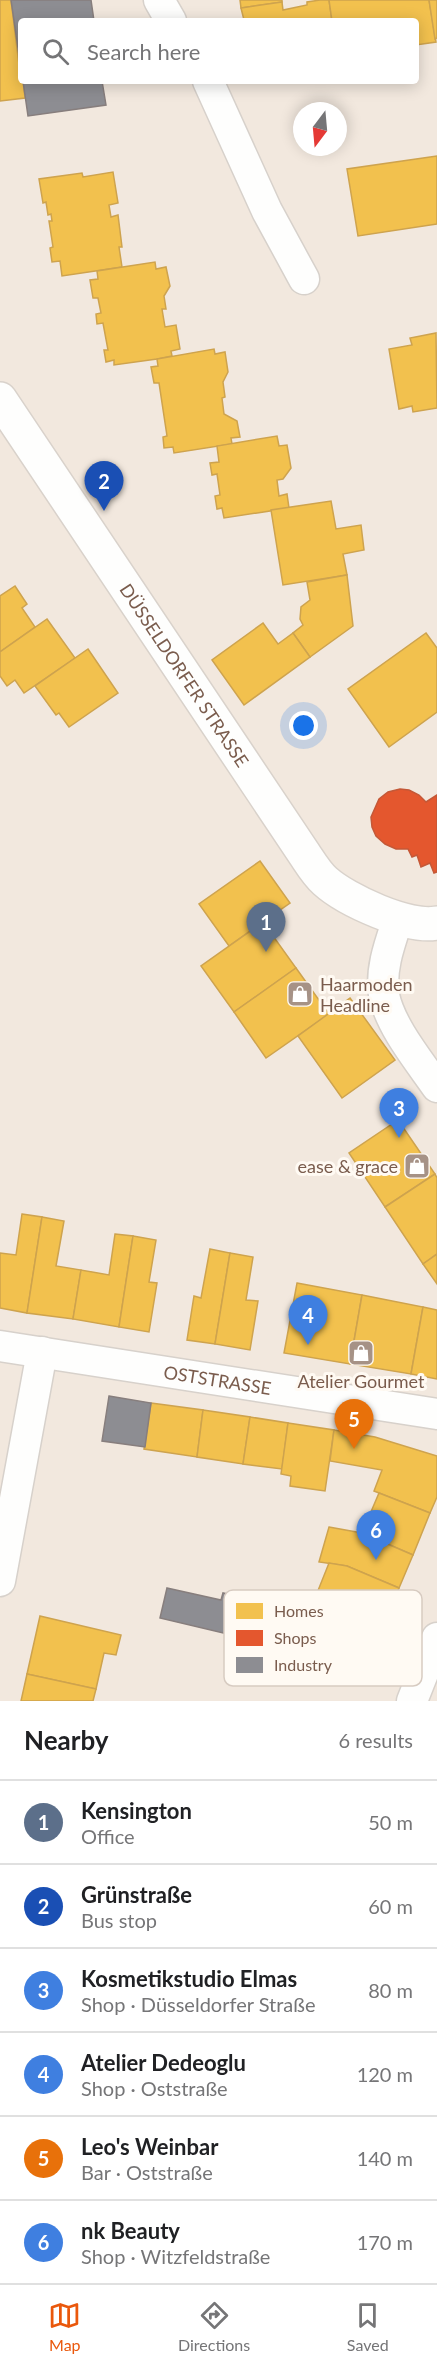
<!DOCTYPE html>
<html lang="en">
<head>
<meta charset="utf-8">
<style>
	:root { --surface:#fff; --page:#f2f2f2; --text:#202124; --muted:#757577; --line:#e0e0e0; --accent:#ea580c }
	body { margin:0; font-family:Lato,sans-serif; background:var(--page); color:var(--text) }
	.compass { position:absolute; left:293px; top:102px; width:54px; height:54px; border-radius:50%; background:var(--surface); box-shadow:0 3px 15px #0003; rotate:196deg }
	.you { position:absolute; left:304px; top:726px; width:21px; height:21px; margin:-15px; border:4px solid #fff; border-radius:50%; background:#1a73e8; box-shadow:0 0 0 9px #1a73e833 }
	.badge { display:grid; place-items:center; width:39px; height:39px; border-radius:50%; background:var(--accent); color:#fff; font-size:20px; font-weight:700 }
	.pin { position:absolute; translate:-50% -50px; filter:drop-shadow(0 2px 3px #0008) }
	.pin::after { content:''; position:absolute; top:32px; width:21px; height:18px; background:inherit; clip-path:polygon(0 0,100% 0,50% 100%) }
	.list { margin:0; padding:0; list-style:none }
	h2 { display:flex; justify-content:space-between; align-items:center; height:78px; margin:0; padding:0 24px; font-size:26px }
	h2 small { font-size:20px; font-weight:400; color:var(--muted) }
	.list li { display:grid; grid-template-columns:39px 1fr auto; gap:18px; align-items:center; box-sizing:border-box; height:84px; padding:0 24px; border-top:2px solid var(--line) }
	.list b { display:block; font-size:22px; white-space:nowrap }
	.list p { margin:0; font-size:20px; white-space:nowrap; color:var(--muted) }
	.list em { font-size:20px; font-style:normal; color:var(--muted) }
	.icon { flex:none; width:33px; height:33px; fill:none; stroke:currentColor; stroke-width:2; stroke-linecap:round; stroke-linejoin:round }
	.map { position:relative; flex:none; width:437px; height:1701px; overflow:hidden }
	.search { position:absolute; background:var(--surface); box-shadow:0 3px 15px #0003; left:18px; right:18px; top:18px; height:66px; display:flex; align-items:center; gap:15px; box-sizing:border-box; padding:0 21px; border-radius:6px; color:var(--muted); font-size:22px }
	.sheet { height:582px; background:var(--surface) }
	nav { display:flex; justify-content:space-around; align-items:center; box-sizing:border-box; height:84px; border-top:2px solid var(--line); background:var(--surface); font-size:16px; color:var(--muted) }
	nav a { display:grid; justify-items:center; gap:3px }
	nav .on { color:var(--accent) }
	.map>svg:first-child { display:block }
	.residential { fill:#f2e8de; fill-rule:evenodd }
	.homes { fill:#f2c14e; stroke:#cea34e; stroke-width:1.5 }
	.shops { fill:#e4572e; stroke:#c45837; stroke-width:1.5 }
	.industry { fill:#8d8d92; stroke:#877e7d; stroke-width:1.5 }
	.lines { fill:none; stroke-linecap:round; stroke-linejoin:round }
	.minor-casing { stroke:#d7d1cb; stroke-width:33 }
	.secondary-casing { stroke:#d9d2cb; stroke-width:36 }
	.minor { stroke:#fefefd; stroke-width:30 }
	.secondary { stroke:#fefefd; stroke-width:33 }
	.labels { text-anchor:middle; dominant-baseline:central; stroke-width:6; stroke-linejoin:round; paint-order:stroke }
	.street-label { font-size:18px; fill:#7a5c4d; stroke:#fffaf3 }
	.poi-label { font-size:18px; fill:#7a5c4d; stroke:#fffaf3; text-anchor:start }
	.key { fill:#fffaf3; stroke:#d7cbc1; stroke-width:1.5 }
	.key-label { font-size:16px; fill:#7a5c4d }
</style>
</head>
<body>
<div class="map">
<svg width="437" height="1701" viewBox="0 0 437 1701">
	<rect width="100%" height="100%" fill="#f9f5f0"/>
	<!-- residential -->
	<path class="residential" d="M0,0h437v1701h-437zM21,21h395v60h-395zM302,111h36v36h-36z"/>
	<!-- homes -->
	<g class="homes">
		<path d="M0,0h11l10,81h2l2,17 -25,3z"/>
		<path d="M240,0h42v2l-41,6z"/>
		<path d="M320,0h9l3,21h-93l5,-1 -3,-12 41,-6 1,8 24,-5v-3z"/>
		<path d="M329,0h100l7,42 -20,3v-24h-84z"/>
		<path d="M429,0h8v38l-2,1z"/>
		<path d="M437,156v68l-79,12 -11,-67z"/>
		<path d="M113,172l5,31 -9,2 2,12 7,-2 4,32h-3l3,20 -60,9 -2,-15 -8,1 -2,-14 3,-1 -4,-26h3l-1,-7 -3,1 -2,-13 -3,1 -4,-24 43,-6 1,4z"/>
		<path d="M155,262l1,7 10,-2 4,19 -6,10 2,13h-4l3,18 11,-2 4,24 -9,2 1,5 -15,3 -43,6v-5l-8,2 -2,-12h4l-5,-27 -6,1 -1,-10 5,-1 -3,-15h-5l-3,-18 8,-1 -1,-8z"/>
		<path d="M436,333l1,75 -24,4 -1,-6 -13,3 -10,-60 23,-4 -2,-7z"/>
		<path d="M214,349l1,5 10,-2 3,20 -5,10 2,15 -3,1 2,16 13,7 3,16 -9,1 1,6 -58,9 -1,-6 -9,1 -1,-11 4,-1 -8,-53h-5l-3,-16 7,-1 -1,-7z"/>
		<path d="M277,436l2,10 8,-1 4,23 -8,11 -6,1 2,16 8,-2 2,14 -65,10 -2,-10 -5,1 -2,-13 5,-1 -3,-21 -5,1 -2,-12 9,-1 -2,-16z"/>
		<path d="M331,501l5,28 25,-4 3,25 -21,4 4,21 -64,10 -12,-75z"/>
		<path d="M347,575l6,51 -43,31 -17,-24 10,-8 -3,-6 1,-12 9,-7 -3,-18z"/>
		<path d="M15,586l12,18 -5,4 13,19 -35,25v-56z"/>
		<path d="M47,619l28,39 -51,35 -9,-13 -8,6 -7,-10v-24z"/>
		<path d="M263,623l15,21 15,-11 17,24 -66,48 -32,-45z"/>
		<path d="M426,633l11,15v64l-48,35 -41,-58z"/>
		<path d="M88,649l30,44 -49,34 -10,-14 -3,2 -21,-29z"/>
		<path d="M260,861l30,42 -61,43 -30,-42z"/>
		<path d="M263,922l33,46 -62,44 -33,-46z"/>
		<path d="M296,968l33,46 -63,44 -32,-46z"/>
		<path d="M350,998l45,62 -53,38 -44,-62z"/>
		<path d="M398,1120l37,54 -50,33 -36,-54z"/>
		<path d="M435,1174l2,4v76l-14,10 -38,-57z"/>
		<path d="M22,1214l20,3 -15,96 -27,-5v-55l16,2z"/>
		<path d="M42,1217l22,4 -8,45 25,4 -8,49 -46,-6z"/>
		<path d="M115,1234l18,2 -14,91 -46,-8 8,-49 28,5z"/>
		<path d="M133,1236l23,4 -7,42 8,1 -8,49 -30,-5z"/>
		<path d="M210,1249l20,4 -15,91 -28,-4 7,-44 7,2z"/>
		<path d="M230,1253l23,4 -7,43 12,1 -8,49 -35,-6z"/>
		<path d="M437,1254v30l-14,-20z"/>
		<path d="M297,1283l65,12 -12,69 -66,-11z"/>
		<path d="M362,1295l61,12 -12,67 -61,-10z"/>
		<path d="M423,1307l14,3v69l-26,-5z"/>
		<path d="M151,1403l52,7 -6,47 -53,-8z"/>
		<path d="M203,1410l47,7 -7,47 -46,-7z"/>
		<path d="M250,1417l38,6 -6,46 -39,-5z"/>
		<path d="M288,1423l46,7 -9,61 -35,-5 1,-10 -10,-2z"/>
		<path d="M334,1430l41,7 62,19v41l-7,16 -56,-22 8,-21 -52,-9z"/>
		<path d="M379,1493l51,20 -17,42 -51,-22z"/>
		<path d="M329,1527l33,6 51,22 -14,33 -52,-22 -28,-4z"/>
		<path d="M329,1563l18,3 52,22 -22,54 -68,-29z"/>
		<path d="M40,1616l81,19 -5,20 -12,-2 -8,36 -69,-15z"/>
		<path d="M27,1674l69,15 -3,12h-72z"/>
	</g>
	<!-- shops -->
	<path class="shops" d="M400,789l9,1 10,5 7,7 11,-7v77l-3,1 -4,-10 -9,4 -4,-12 -5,2 -4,-8h-12l-11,-5 -9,-8 -4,-9 -1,-10 8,-18 9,-7z"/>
	<!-- industry -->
	<g class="industry">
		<path d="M11,0h80l3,21h-73v48z"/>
		<path d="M23,81h79l4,24 -78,11z"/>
		<path d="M109,1396l42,7 -6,44 -43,-6z"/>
		<path d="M167,1588l54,12 2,-7 86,20 -14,37 -135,-32z"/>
	</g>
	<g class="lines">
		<!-- minor casing -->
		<g class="minor-casing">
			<g id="minor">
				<path d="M159,0l12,21"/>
				<path d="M208,81l59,130 37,68"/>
				<path d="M398,919c-8,24 -18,50 -14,76 6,31 35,66 53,92"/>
				<path id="s1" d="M0,1346l437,68"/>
				<path d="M0,1581l42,-229"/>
				<path d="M412,1701l25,-63"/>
			</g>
		</g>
		<!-- secondary casing -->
		<g class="secondary-casing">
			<g id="secondary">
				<path id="s2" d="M0,399l305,456c6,9 12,19 20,26 21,19 84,48 112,42"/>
			</g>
		</g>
		<!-- minor -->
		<use href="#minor" class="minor"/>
		<!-- secondary -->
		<use href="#secondary" class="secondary"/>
	</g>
	<!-- icons -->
	<defs>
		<g id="shop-square" transform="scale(1.35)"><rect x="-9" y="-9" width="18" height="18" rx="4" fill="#a69286" stroke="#fffaf3"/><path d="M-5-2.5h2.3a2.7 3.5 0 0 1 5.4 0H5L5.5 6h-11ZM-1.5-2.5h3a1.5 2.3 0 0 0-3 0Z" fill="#fff"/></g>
	</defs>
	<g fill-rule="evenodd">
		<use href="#shop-square" x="300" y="994"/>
		<use href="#shop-square" x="417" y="1166"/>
		<use href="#shop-square" x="361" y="1353"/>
	</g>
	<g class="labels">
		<!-- street labels -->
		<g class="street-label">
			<text stroke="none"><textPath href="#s2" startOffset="332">DÜSSELDORFER STRASSE</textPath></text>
			<text stroke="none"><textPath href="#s1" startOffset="220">OSTSTRASSE</textPath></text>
		</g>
		<!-- poi labels -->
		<g class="poi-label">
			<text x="320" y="984">Haarmoden<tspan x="320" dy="21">Headline</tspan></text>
			<text x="398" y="1166" text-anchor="end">ease &amp; grace</text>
			<text x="361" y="1381" text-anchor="middle">Atelier Gourmet</text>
		</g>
	</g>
	<!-- legend -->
	<rect x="224" y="1590" width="198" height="96" rx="9" class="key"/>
	<rect x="236" y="1603" width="27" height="16" fill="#f2c14e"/>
	<rect x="236" y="1630" width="27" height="16" fill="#e4572e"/>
	<rect x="236" y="1657" width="27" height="16" fill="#8d8d92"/>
	<g class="key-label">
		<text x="274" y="1617">Homes</text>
		<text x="274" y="1644">Shops</text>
		<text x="274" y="1671">Industry</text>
	</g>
</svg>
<svg class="compass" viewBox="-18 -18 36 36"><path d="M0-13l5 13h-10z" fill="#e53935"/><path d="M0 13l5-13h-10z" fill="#757577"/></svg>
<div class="you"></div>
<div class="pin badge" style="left:266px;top:952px;background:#5c6f8a">1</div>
<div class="pin badge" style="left:104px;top:511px;background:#1a4fb4">2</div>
<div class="pin badge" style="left:399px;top:1138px;background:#3f7fe0">3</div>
<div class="pin badge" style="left:308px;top:1345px;background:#3f7fe0">4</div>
<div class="pin badge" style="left:354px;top:1449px;background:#e8710a">5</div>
<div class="pin badge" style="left:376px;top:1560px;background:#3f7fe0">6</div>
<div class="search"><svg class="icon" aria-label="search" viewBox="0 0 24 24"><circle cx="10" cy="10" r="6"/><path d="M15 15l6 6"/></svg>Search here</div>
</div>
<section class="sheet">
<h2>Nearby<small>6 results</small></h2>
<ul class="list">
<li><span class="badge" style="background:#5c6f8a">1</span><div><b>Kensington</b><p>Office</p></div><em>50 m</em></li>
<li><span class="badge" style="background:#1a4fb4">2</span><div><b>Grünstraße</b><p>Bus stop</p></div><em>60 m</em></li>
<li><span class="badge" style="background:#3f7fe0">3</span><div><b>Kosmetikstudio Elmas</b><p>Shop · Düsseldorfer Straße</p></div><em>80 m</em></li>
<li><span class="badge" style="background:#3f7fe0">4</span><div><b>Atelier Dedeoglu</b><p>Shop · Oststraße</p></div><em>120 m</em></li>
<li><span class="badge" style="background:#e8710a">5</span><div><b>Leo's Weinbar</b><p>Bar · Oststraße</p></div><em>140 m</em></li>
<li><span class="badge" style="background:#3f7fe0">6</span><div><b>nk Beauty</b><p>Shop · Witzfeldstraße</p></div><em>170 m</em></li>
</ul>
</section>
<nav>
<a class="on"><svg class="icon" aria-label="map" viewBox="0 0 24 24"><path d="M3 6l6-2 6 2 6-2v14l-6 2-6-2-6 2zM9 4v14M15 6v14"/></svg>Map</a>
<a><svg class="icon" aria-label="directions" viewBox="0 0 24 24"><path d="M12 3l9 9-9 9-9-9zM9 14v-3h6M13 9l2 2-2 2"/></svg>Directions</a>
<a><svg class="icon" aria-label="saved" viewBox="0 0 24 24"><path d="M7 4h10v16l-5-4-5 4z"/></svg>Saved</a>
</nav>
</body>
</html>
